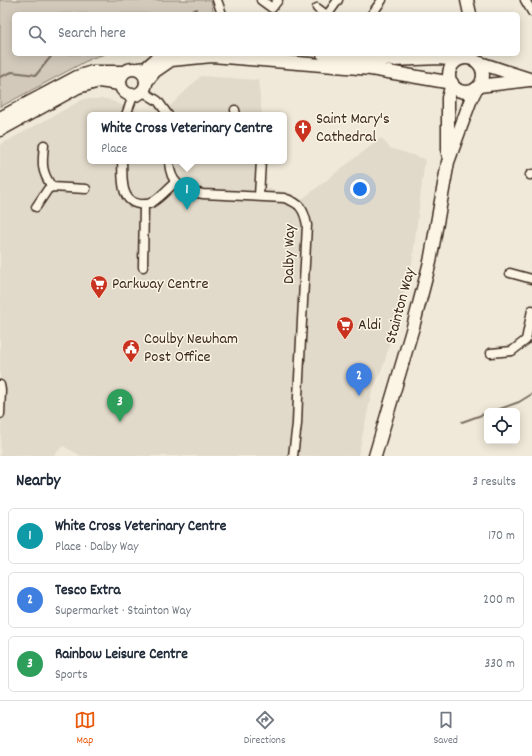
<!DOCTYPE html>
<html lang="en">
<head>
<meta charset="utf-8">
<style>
	:root { --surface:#fff; --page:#f2f2f3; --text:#1f2937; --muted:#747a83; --line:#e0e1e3; --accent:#ea580c }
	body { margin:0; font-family:Dekko,sans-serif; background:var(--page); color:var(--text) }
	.controls { position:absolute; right:12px; bottom:12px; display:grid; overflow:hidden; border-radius:6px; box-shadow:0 2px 10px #0003 }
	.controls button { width:36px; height:36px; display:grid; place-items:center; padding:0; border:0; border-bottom:1px solid var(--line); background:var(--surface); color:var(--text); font:20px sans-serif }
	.you { position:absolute; left:360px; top:189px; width:14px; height:14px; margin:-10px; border:3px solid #fff; border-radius:50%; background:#1a73e8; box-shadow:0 0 0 6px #1a73e833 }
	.badge { display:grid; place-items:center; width:26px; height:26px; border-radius:50%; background:var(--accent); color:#fff; font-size:13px; font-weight:700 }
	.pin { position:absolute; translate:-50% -33px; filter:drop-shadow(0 1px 2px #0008) }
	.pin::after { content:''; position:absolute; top:21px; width:14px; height:12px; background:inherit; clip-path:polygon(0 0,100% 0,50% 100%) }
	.popup { position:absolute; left:87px; top:112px; width:200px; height:52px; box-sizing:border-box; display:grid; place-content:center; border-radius:6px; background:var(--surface); filter:drop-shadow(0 1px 3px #0005); font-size:13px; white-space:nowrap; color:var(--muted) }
	.popup b { font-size:15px; color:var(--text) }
	.popup::after { content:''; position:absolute; left:50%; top:100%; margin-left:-8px; border:8px solid transparent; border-top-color:var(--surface) }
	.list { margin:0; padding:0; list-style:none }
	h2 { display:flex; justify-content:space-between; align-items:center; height:52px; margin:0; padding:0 16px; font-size:17px }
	h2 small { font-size:13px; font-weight:400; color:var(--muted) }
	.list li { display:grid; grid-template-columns:26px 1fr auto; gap:12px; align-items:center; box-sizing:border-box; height:56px; margin:0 8px 8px; padding:0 8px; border:1px solid var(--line); border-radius:6px }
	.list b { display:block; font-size:15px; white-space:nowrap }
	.list p { margin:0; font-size:13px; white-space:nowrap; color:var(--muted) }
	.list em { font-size:13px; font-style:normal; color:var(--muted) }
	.icon { flex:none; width:22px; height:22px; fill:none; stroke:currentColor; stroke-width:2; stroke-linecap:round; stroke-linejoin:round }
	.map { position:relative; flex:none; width:532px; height:456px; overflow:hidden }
	.search { position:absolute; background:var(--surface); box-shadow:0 2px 10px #0003; left:12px; right:12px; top:12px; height:44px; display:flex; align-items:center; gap:10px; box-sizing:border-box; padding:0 14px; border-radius:6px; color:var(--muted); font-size:15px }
	.sheet { height:244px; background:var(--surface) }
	nav { display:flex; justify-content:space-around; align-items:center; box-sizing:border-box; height:56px; border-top:1px solid var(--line); background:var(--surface); font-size:11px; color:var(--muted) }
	nav a { display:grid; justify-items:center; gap:2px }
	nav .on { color:var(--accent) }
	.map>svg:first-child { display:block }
	.built { fill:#e1d9c9 }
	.green { fill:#d2c9ba; stroke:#867a6c }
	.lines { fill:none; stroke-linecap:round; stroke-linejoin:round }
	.stream { stroke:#7e7163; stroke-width:2 }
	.street-casing { stroke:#3b2a1e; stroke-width:11 }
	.secondary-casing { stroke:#3b2a1e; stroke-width:15 }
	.street { stroke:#fcf5e5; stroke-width:8 }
	.secondary { stroke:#fcf5e5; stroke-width:12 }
	.labels { text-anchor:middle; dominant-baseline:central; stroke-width:3; stroke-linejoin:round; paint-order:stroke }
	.poi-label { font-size:16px; fill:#3b2a1e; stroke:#fcf5e5; text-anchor:start }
	.street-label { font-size:16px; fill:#3b2a1e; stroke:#fcf5e5 }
</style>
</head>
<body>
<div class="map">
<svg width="532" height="456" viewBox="0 0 532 456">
	<rect width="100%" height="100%" fill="#f0e9d9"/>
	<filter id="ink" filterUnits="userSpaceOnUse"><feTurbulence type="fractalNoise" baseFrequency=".025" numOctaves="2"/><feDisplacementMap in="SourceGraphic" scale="8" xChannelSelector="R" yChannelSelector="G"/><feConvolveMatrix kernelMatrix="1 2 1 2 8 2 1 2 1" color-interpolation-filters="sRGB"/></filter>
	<g filter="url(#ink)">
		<!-- built -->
		<path class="built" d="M201,76l57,4 4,35h-172v46h174v23l3,4 25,6 9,6 80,-62 9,10 35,11 -13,104 -28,101 -12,27 -14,65h-277l-18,-10 -10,10h-53l2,-53 -2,-7v-251l84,-46h23l31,13 25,1z"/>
		<!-- green -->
		<path class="green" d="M0,0h211l3,14h-200v40h91l-13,4 -92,49z"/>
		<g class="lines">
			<!-- stream -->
			<g class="stream">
				<path d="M186,14l11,-5"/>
				<path d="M0,77l12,-5 24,3 17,-21"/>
				<path d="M494,411l25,-9 13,-8"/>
				<path d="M462,422l25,-9"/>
			</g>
			<!-- street casing -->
			<g class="street-casing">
				<g id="street">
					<path d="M217,0l5,14"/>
					<path d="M261,0l11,8 6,-8"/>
					<path d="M525,0l7,12"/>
					<path d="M317,8l8,6"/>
					<path d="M328,14l10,-14"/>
					<path d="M372,14l10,-14"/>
					<path d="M142,91l16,10 10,14"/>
					<path d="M235,110l1,5"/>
					<path d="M126,115l6,-16"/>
					<path d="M44,145c-2,19 -3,26 8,42"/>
					<path d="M122,161c1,14 -3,40 17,43 5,1 11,0 15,-3 8,-5 14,-13 22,-19"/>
					<path d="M169,161c1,23 13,30 34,33l81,4c16,5 20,11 23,27l-9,172 -1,27 -4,32"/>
					<path d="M530,175l2,-1"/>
					<path d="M259,196l2,-35"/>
					<path d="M36,207l12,-18 4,-2 34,2"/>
					<path d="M143,267l1,-63"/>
					<path d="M510,273l22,6"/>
					<path d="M491,353l21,-2 14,-11 6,-30"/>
					<path d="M0,385l1,5 -1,24"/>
				</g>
			</g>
			<!-- secondary casing -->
			<g class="secondary-casing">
				<g id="secondary">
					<path d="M467,0l3,14"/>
					<path d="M323,54l70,6 46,-2 18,2"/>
					<circle cx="466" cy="75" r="17"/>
					<path d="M480,63l52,17"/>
					<path d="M138,69l8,-1 16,-14"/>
					<circle cx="133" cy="82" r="13"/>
					<path d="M146,82l9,-11 16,-11 41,-4 159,13 81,14"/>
					<path d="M479,86l50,-6"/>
					<path d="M0,118l77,-41 15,-5h32"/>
					<path d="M0,130l78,-43 21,-6 21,3"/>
					<path d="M448,154v-56l4,-14"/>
					<path d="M375,456l38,-129 17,-65 18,-100 23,-63 5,-10"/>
				</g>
			</g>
			<!-- street -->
			<use href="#street" class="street"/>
			<!-- secondary -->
			<use href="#secondary" class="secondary"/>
		</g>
	</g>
	<!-- icons -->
	<defs>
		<g id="church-pin" transform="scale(0.9)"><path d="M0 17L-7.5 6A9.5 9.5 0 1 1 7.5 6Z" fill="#c8321e" stroke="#fcf5e5"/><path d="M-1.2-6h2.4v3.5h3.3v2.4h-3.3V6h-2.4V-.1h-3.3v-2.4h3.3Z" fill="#fff"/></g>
		<g id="supermarket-pin" transform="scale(0.9)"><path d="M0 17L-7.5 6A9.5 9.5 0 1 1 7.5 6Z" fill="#c8321e" stroke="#fcf5e5"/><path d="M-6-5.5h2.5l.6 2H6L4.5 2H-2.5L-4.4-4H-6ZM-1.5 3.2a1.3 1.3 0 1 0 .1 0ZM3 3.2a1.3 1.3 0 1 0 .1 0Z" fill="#fff"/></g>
		<g id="civic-pin" transform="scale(0.9)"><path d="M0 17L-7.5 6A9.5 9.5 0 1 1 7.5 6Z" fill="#c8321e" stroke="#fcf5e5"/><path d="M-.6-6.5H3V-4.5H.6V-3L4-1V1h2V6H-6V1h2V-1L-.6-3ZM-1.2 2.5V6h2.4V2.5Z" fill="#fff"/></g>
	</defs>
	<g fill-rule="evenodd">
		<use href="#church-pin" x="303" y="128"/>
		<use href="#supermarket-pin" x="99" y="284"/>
		<use href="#supermarket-pin" x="345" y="325"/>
		<use href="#civic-pin" x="131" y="348"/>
	</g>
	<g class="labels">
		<!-- poi labels -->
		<g class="poi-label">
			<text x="316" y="119">Saint Mary's<tspan x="316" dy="18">Cathedral</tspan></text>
			<text x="112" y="284">Parkway Centre</text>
			<text x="358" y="325">Aldi</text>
			<text x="144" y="339">Coulby Newham<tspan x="144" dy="18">Post Office</tspan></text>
		</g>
		<!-- street labels -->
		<g class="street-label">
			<text transform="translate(290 254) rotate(-89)">Dalby Way</text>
			<text transform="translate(401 306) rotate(-75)">Stainton Way</text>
		</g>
	</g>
</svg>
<div class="controls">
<button><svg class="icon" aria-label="locate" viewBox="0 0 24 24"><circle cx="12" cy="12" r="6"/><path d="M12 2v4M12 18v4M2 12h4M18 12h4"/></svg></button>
</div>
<div class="you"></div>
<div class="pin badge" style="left:187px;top:210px;background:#0f9aa8">1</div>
<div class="popup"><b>White Cross Veterinary Centre</b>Place</div>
<div class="pin badge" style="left:359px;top:396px;background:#3f7fe0">2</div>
<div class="pin badge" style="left:120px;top:422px;background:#2e9e5b">3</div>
<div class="search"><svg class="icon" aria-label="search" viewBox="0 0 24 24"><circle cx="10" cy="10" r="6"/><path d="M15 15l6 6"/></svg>Search here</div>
</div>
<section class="sheet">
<h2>Nearby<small>3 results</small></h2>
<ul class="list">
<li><span class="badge" style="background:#0f9aa8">1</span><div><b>White Cross Veterinary Centre</b><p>Place · Dalby Way</p></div><em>170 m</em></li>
<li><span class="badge" style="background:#3f7fe0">2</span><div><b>Tesco Extra</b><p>Supermarket · Stainton Way</p></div><em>200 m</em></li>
<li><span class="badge" style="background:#2e9e5b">3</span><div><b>Rainbow Leisure Centre</b><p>Sports</p></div><em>330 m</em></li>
</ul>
</section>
<nav>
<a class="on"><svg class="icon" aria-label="map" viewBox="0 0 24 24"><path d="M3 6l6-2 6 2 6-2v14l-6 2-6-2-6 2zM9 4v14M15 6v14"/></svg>Map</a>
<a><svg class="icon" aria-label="directions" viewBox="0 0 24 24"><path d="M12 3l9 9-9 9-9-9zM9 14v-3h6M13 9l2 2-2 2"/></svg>Directions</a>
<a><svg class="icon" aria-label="saved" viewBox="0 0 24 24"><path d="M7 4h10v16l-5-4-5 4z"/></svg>Saved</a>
</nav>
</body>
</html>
